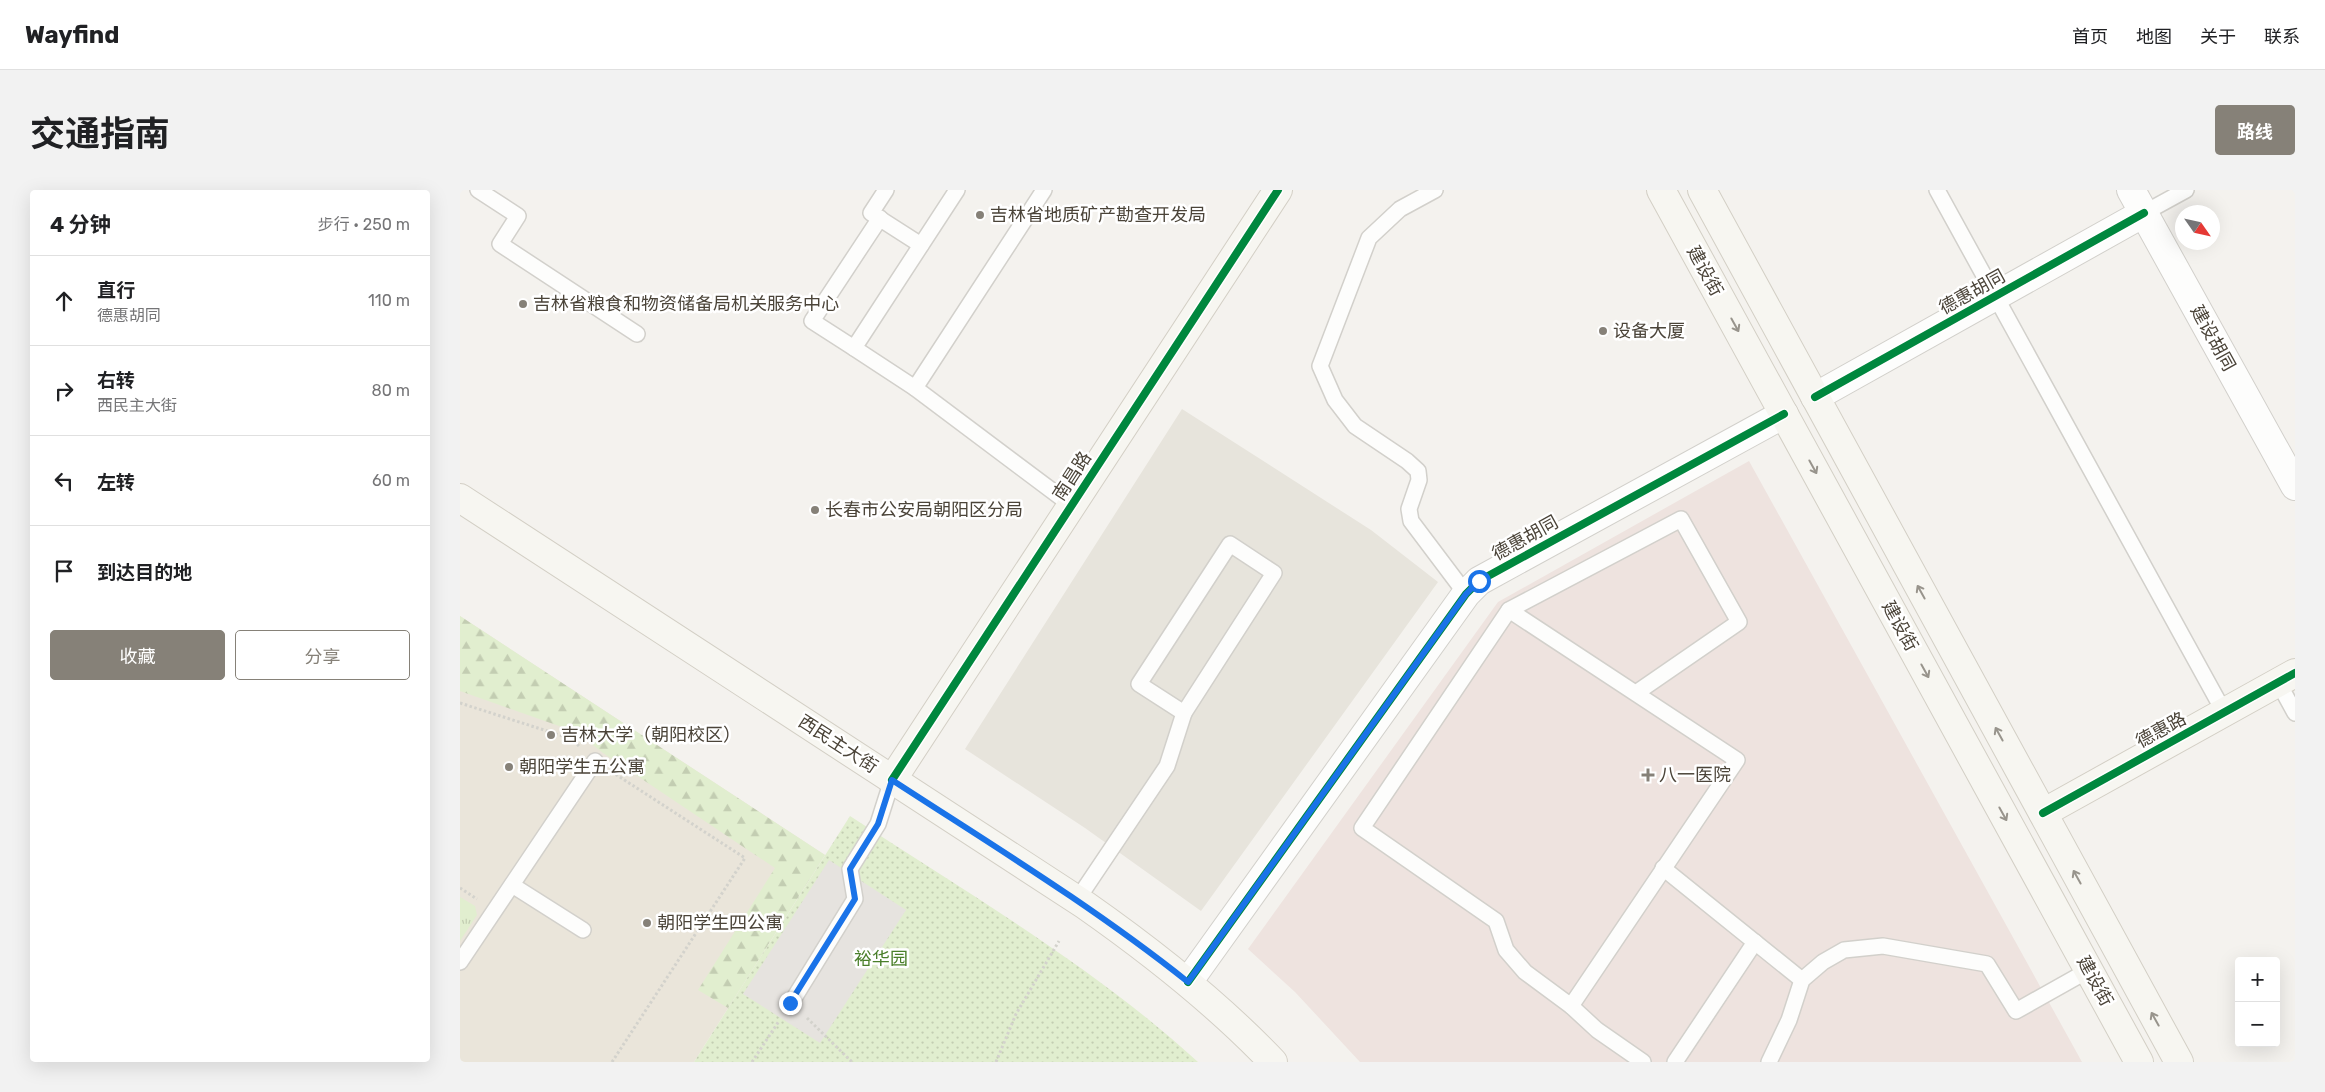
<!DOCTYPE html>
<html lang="zh">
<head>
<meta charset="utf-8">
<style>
	:root { --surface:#fff; --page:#f2f2f2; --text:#202124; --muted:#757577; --line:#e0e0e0; --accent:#868178 }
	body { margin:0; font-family:Rubik,"Noto Sans SC",sans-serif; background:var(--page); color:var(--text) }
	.controls { position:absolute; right:15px; bottom:15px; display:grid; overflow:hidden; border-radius:5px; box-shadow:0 5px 20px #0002 }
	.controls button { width:45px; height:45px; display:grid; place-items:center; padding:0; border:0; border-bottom:1px solid var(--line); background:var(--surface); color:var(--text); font:25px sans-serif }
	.compass { position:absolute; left:1715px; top:15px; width:45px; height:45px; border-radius:50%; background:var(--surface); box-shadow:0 5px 20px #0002; rotate:124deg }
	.stop { position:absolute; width:15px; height:15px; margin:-11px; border:4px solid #1a73e8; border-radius:50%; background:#fff }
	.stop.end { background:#1a73e8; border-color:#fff; box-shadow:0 1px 5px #0008 }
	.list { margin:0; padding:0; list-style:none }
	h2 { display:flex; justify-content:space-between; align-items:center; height:65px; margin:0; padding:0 20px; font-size:21px }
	h2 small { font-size:16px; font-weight:400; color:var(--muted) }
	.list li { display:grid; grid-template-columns:32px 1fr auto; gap:15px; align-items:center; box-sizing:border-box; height:90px; padding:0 20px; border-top:1px solid var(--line) }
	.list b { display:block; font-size:19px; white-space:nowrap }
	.list p { margin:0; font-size:16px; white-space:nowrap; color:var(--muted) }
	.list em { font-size:16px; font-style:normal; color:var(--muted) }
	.actions { display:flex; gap:10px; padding:15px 20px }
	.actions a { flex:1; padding:11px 0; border:1px solid var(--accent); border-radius:5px; text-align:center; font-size:18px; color:var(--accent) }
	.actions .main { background:var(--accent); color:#fff }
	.icon { flex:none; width:28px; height:28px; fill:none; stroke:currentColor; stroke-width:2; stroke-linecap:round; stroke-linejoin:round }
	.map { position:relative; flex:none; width:1835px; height:872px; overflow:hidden; border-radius:5px }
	header { display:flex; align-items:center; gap:30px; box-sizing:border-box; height:70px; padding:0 25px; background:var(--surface); border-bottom:1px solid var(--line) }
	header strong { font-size:24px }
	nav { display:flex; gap:28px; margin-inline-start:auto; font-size:18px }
	.intro { display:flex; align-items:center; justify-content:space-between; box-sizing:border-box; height:120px; padding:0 30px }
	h1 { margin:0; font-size:35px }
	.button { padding:12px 22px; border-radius:5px; background:var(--accent); color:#fff; font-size:18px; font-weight:700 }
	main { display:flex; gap:30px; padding:0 30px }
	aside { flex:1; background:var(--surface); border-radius:5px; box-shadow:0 5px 20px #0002 }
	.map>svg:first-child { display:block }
	.residential { fill:#e7e4dc }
	.education { fill:#eae5da }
	.medical { fill:#eee3df }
	.grass { fill:url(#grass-tufts) }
	.forest { fill:url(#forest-firs) }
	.park { fill:url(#park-dots) }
	.parking { fill:#e6e3df }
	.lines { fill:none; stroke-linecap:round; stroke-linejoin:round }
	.lane-casing { stroke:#d2d0cb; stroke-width:18 }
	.street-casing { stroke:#d2d0cb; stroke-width:30 }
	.secondary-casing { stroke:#d3cfc5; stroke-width:30 }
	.path { stroke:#d3d2cc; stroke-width:3; stroke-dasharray:2.5 2.5; stroke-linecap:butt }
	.lane { stroke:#fdfdfc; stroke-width:15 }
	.street { stroke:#fdfdfc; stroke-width:28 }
	.secondary { stroke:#f7f6f1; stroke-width:28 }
	.cycleway-casing { stroke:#fff; stroke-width:11 }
	.cycleway { stroke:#00873e; stroke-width:8 }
	.oneway { stroke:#98948c }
	.route { stroke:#1a73e8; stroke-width:6 }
	.poi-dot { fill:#868178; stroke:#fff; stroke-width:2 }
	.labels { text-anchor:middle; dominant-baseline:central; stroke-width:5; stroke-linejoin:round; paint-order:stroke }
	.poi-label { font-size:18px; fill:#4b4439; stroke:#fff; text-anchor:start }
	.street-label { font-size:18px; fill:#4b4439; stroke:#fff }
	.park-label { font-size:18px; fill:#4a7f2a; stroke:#fff }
</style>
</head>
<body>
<header>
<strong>Wayfind</strong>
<nav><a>首页</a><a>地图</a><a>关于</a><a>联系</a></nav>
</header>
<div class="intro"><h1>交通指南</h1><a class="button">路线</a></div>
<main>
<aside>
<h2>4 分钟<small>步行 · 250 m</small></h2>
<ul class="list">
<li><svg class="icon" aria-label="ahead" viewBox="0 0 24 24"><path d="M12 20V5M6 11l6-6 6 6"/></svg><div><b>直行</b><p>德惠胡同</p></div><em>110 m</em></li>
<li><svg class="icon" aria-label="right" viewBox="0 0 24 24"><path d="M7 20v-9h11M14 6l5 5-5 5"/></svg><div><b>右转</b><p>西民主大街</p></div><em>80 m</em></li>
<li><svg class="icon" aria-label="left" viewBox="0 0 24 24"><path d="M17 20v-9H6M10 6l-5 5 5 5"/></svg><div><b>左转</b></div><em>60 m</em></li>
<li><svg class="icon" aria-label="arrive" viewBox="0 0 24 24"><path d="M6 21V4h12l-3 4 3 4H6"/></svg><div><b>到达目的地</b></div></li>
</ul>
<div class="actions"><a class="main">收藏</a><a>分享</a></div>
</aside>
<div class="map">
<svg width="1835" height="872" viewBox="0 0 1835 872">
	<defs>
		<pattern id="grass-tufts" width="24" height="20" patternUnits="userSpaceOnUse" patternTransform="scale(1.25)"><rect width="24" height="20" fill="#e1eecf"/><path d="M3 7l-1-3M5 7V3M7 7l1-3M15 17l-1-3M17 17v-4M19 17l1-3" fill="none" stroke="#c3cdb2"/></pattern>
		<pattern id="forest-firs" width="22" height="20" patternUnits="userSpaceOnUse" patternTransform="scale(1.25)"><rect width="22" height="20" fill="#e1eecf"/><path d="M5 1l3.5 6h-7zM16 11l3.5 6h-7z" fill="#c3cdb2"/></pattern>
		<pattern id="park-dots" width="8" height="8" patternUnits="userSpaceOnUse" patternTransform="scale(1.25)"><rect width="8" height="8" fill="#e1eecf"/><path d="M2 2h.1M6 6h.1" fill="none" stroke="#c3cdb2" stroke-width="1.8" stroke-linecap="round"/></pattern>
	</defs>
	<rect width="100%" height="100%" fill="#f4f2ee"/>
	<!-- residential -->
	<path class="residential" d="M722,219l189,121 67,52 -237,329 -116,-83 -120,-79z"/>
	<!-- education -->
	<path class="education" d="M0,426l365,239 -131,207h-234z"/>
	<!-- medical -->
	<path class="medical" d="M1289,271l333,601h-722l-65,-70 -47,-43 250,-347z"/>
	<!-- grass -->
	<path class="grass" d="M0,707l15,9 2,9 -17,26z"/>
	<!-- forest -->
	<path class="forest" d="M0,426l365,239 -97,153 -30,-18 77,-122 -172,-115 -27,-21 -116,-41z"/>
	<!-- park -->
	<path class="park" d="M390,626c119,78 243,150 348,246h-504z"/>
	<!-- parking -->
	<path class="parking" d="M369,670l77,50 -86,133 -77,-49z"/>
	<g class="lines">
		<!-- lane casing -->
		<g class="lane-casing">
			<g id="lane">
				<path d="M18,0l40,26 -18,28 137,90"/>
				<path d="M426,0l-15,23 50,32"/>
				<path d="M497,0l-103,158 61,40 129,-198"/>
				<path d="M975,0l-35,19 -31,29 -49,128 15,34 20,26 52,35 11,10 1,9 -10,29 2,12 55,73"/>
				<path d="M1477,0l287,522"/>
				<path d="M1684,23l42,-23"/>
				<path d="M394,158l-42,-27 68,-103"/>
				<path d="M455,198l156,117"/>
				<path d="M770,354l44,29 -90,140 -45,-29z"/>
				<path d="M1049,420l228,150 -166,246"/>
				<path d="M1818,492l17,31"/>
				<path d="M1176,503l103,-71 -58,-103 -172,91 -147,218 134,93 10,29 19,22 46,34 26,24 46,32"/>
				<path d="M1203,678l139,112"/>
				<path d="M52,695l71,45"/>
				<path d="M617,710l90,-134 17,-53"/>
				<path d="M0,772l135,-201"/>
				<path d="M331,813l64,-104 -5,-30 28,-45 14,-44"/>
				<path d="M1215,872l80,-120"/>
				<path d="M1309,872l20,-42 13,-40 21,-18 21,-12 39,-4 104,18 29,47 73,-41"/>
			</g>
		</g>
		<!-- street casing -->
		<g class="street-casing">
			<g id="street">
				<path d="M1671,0l164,296"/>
				<path d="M1355,207l329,-184"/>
				<path d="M728,792l278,-388 13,-13 305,-167"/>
			</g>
		</g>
		<!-- secondary casing -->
		<g class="secondary-casing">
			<g id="secondary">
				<path d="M1201,0l478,872"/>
				<path d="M1242,0l477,872"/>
				<path d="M0,308l625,407c67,47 131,97 188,157"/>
				<path d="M432,590l386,-590"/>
				<path d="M1583,623l252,-140"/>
			</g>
		</g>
		<!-- path -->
		<g class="path">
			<path d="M0,513l112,36 8,8"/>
			<path d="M0,698l17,11"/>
			<path d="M347,828l45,44"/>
			<path d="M152,872l133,-204 -133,-86"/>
			<path d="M292,872l27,-41"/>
			<path d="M536,872l20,-48 43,-73"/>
		</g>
		<!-- lane -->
		<use href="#lane" class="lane"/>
		<!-- street -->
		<use href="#street" class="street"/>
		<!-- secondary -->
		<use href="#secondary" class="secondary"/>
		<!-- cycleway casing -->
		<g class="cycleway-casing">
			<g id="cycleway">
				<path d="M1355,207l329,-184"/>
				<path d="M432,590l386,-590"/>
				<path d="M1583,623l252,-140"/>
				<path d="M728,792l278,-388 13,-13 305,-167"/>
			</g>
		</g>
		<!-- cycleway -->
		<use href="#cycleway" class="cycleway"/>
	</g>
	<!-- one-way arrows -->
	<defs><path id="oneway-shaft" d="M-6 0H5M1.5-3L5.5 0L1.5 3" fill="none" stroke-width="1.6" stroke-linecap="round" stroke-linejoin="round" transform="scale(1.25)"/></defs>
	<g class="oneway">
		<use href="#oneway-shaft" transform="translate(1275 135) rotate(61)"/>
		<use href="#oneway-shaft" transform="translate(1353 277) rotate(61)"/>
		<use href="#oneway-shaft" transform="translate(1461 402) rotate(-119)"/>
		<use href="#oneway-shaft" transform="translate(1465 481) rotate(61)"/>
		<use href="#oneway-shaft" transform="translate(1539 544) rotate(-119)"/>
		<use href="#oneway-shaft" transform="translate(1543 624) rotate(61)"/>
		<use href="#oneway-shaft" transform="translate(1617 687) rotate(-119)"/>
		<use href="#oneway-shaft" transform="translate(1695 829) rotate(-119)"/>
	</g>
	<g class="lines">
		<!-- route -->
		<path class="route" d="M330,813l65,-104 -5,-30 28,-45 14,-44c100,65 202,127 296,202l278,-388 13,-13"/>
	</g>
	<!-- markers -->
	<g class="poi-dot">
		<circle cx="520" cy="25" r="5"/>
		<circle cx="63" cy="114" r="5"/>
		<circle cx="1143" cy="141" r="5"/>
		<circle cx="355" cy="320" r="5"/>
		<circle cx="91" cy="545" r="5"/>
		<circle cx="49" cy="577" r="5"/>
		<path d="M1185.5 577.5h5v5h5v5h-5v5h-5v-5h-5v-5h5z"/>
		<circle cx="187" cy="733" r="5"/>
	</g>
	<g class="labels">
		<!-- poi labels -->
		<g class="poi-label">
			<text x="530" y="25">吉林省地质矿产勘查开发局</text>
			<text x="73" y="114">吉林省粮食和物资储备局机关服务中心</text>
			<text x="1153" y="141">设备大厦</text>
			<text x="365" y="320">长春市公安局朝阳区分局</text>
			<text x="101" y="545">吉林大学（朝阳校区）</text>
			<text x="59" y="577">朝阳学生五公寓</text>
			<text x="1199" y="585">八一医院</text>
			<text x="197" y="733">朝阳学生四公寓</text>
		</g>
		<!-- street labels -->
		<g class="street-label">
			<text transform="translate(1245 81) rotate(61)">建设街</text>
			<text transform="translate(1512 102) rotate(-29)">德惠胡同</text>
			<text transform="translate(1753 148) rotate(61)">建设胡同</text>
			<text transform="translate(612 286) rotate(-57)">南昌路</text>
			<text transform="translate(1065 348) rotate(-29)">德惠胡同</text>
			<text transform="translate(1440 436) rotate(61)">建设街</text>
			<text transform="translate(1701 540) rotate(-29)">德惠路</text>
			<text transform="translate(378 554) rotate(33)">西民主大街</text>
			<text transform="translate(1635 791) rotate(61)">建设街</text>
		</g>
		<!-- park labels -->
		<g class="park-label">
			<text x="421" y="769">裕华园</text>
		</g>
	</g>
</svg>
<div class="controls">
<button>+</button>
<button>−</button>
</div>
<svg class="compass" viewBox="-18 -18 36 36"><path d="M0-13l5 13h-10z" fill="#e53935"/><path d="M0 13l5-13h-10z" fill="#757577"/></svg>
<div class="stop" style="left:1019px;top:391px"></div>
<div class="stop end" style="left:330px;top:813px"></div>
</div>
</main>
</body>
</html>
